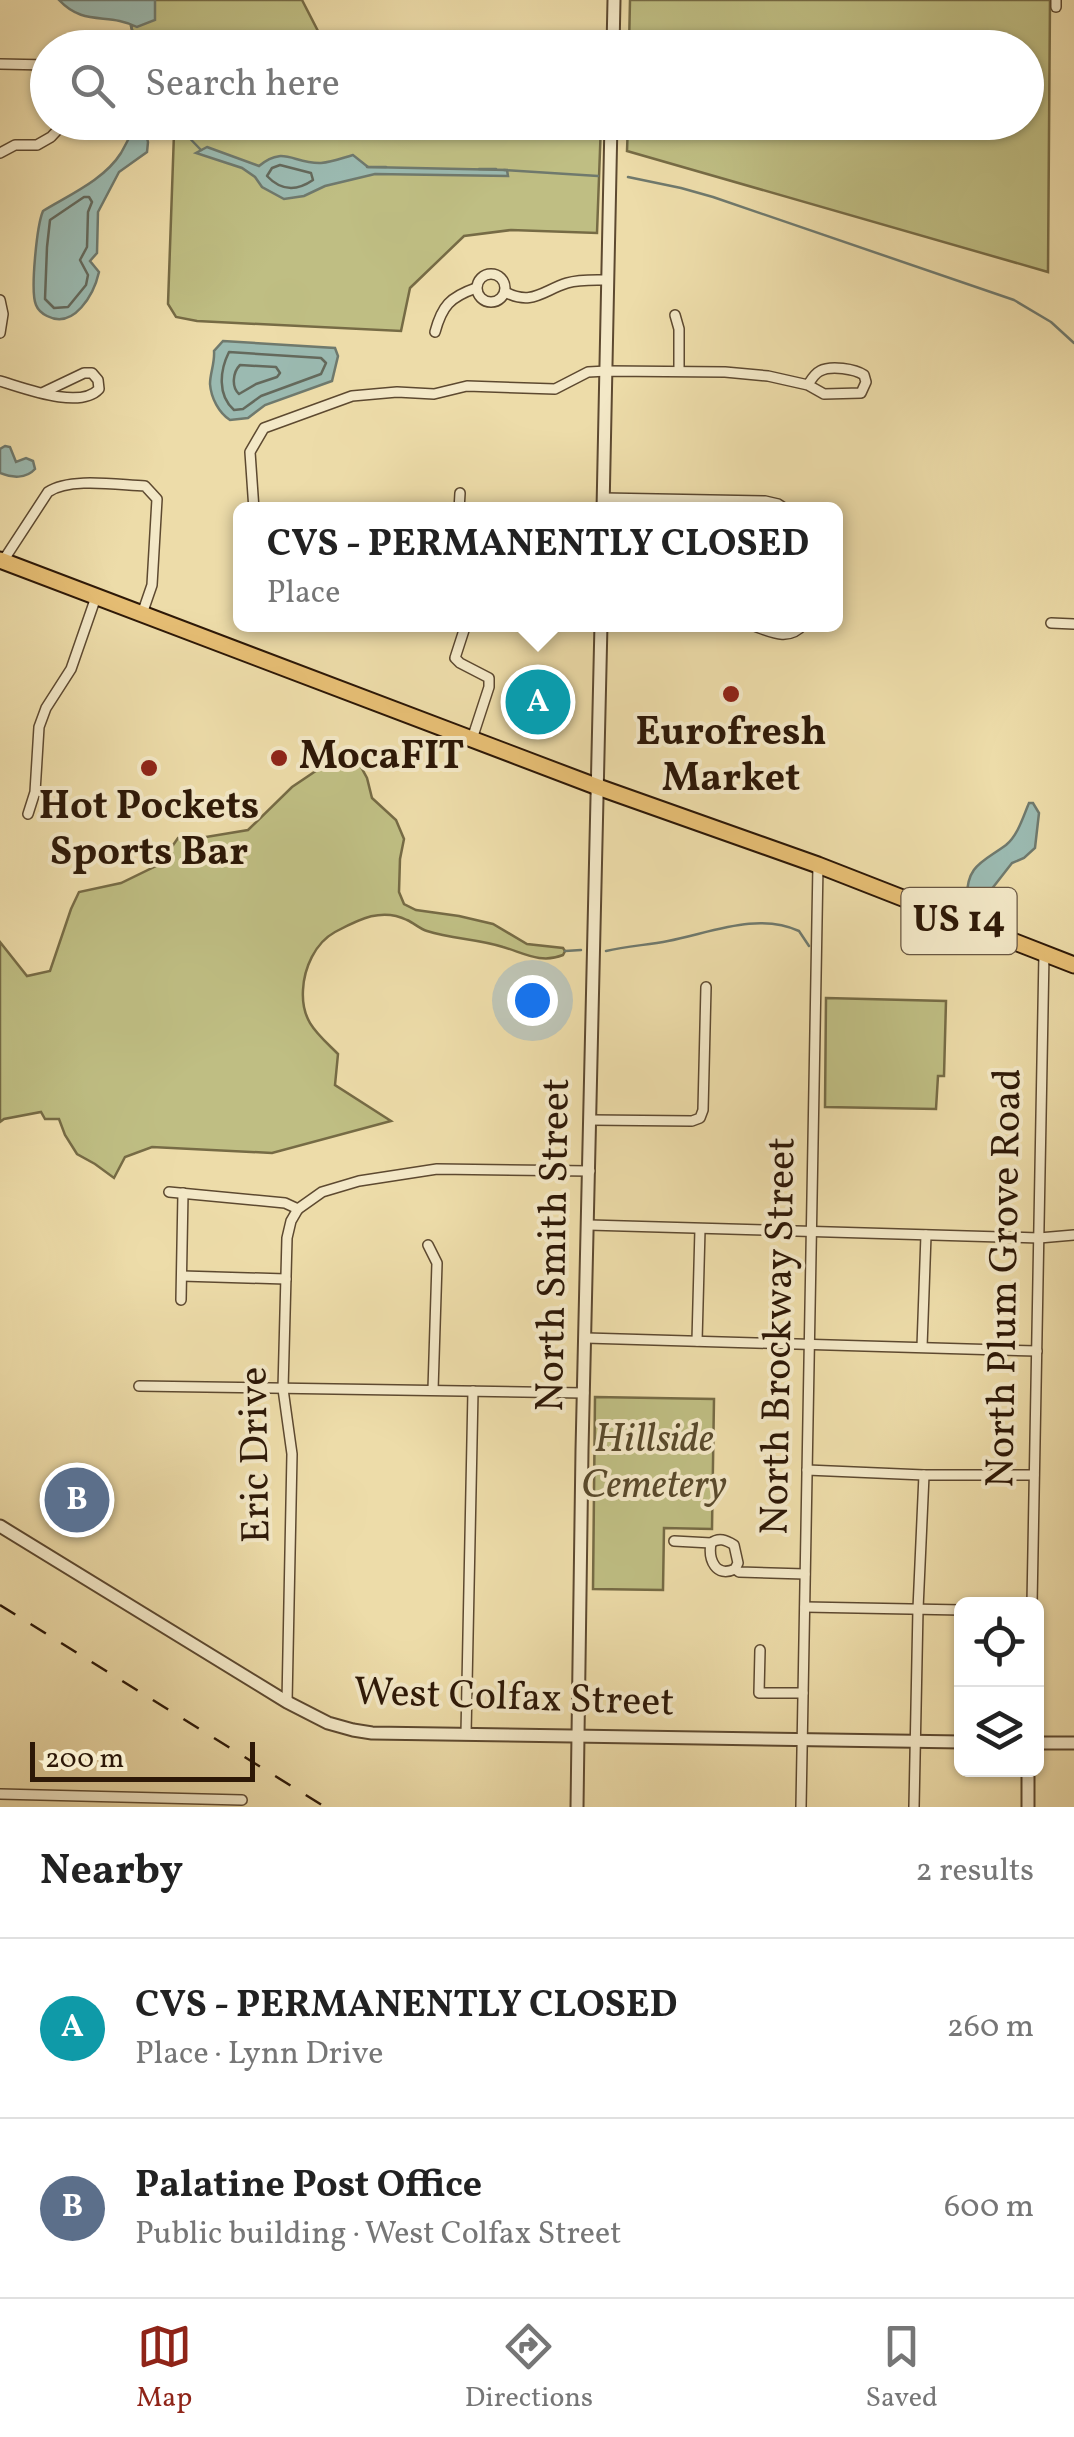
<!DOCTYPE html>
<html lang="en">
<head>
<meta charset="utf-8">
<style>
	:root { --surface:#fff; --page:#f2f2f2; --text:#222; --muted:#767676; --line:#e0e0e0; --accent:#8f2418 }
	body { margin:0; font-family:Vollkorn,serif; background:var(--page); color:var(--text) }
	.controls { position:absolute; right:30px; bottom:30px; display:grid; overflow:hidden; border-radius:15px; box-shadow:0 2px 8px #0004 }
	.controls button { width:90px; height:90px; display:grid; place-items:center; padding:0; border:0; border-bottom:2px solid var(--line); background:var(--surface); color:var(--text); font:50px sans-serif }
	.scale { position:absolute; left:30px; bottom:25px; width:225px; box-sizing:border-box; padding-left:10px; border:5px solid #2d1807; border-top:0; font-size:28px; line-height:35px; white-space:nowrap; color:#2d1807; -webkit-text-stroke:8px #f3e8c7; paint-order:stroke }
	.you { position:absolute; left:532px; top:1000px; width:35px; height:35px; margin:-25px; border:8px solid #fff; border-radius:50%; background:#1a73e8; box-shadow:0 0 0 15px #1a73e833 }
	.badge { display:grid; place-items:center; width:65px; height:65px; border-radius:50%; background:var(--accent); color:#fff; font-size:32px; font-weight:700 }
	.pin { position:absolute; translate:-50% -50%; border:5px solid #fff; box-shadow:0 2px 10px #0006 }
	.popup { position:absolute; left:233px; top:502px; width:610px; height:130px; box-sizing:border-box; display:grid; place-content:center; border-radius:15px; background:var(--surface); filter:drop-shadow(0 2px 8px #0005); font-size:32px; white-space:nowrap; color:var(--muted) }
	.popup b { font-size:38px; color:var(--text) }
	.popup::after { content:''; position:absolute; left:50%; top:100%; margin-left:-20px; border:20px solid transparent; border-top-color:var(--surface) }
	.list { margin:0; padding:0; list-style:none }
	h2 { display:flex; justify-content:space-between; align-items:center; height:130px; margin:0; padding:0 40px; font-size:42px }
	h2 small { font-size:32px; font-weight:400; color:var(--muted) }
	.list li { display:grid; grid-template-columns:65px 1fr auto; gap:30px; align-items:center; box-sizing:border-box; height:180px; padding:0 40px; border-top:2px solid var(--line) }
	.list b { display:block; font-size:38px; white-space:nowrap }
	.list p { margin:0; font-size:32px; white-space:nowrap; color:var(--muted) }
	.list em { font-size:32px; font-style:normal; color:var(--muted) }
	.icon { flex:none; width:55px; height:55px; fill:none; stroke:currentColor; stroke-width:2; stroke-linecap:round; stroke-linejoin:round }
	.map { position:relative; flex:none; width:1074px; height:1807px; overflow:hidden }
	.search { position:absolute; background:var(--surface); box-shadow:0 2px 8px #0004; left:30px; right:30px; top:30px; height:110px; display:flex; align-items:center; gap:25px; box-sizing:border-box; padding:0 35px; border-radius:55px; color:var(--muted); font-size:38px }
	.sheet { height:490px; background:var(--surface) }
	nav { display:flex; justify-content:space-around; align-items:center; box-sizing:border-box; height:140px; border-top:2px solid var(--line); background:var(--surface); font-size:28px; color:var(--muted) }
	nav a { display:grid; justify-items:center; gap:5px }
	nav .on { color:var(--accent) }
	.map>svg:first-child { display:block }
	.green { fill:#bfbe83; stroke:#766b45; stroke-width:2.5 }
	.water { fill:#9bbab1; stroke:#6f796d; stroke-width:2.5 }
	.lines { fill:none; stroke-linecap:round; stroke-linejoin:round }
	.shore { stroke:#64695c; stroke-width:2.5 }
	.stream { stroke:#6f796d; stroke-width:2.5 }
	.minor-casing { stroke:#5d4930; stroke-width:12 }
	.tertiary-casing { stroke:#5d4930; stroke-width:15 }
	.primary-casing { stroke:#2d1807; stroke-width:19 }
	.minor { stroke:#f3e8c7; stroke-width:9 }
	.tertiary { stroke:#f3e8c7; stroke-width:11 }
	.primary { stroke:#e6be74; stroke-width:15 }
	.rail { stroke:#2d1807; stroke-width:2.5; stroke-dasharray:18 18; stroke-linecap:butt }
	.poi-dot { fill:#8f2418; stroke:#f3e8c7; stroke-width:4 }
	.labels { text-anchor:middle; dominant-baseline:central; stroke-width:8; stroke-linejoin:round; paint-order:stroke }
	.shield { fill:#f3e8c7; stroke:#685641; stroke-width:2.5 }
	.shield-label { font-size:38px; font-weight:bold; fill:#2d1807 }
	.poi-label { font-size:40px; font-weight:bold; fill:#2d1807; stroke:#f3e8c7 }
	.street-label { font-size:40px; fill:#2d1807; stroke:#f3e8c7 }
	.park-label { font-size:40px; font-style:italic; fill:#594a2c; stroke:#f3e8c7 }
</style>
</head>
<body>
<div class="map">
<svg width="1074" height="1807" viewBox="0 0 1074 1807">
	<rect width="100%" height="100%" fill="#eddca9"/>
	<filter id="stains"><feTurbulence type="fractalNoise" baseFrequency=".002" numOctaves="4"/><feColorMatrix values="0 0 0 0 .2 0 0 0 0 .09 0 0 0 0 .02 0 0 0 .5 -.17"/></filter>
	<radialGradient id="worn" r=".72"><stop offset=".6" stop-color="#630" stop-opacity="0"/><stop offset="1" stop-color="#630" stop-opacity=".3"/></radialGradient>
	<!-- green -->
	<g class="green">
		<path d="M153,0h149l16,31 285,5v11l-466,1 -6,-22 9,-4z"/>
		<path d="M630,0h420l-2,272 -421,-121 1,-28 398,-1v-74l-397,-1z"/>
		<path d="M170,123h431l-4,110 -86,-3 -47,6 -54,52 -9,43 -204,-10 -21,-4 -8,-13 6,-171z"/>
		<path d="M338,756h17l12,22 5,20 24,22 8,19 -4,20 -1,33 5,12 12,6 43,6 34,8 34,20 36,4 2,3 -2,4c-22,9 -39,-2 -60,-8 -24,-8 -51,-8 -76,-16 -7,-2 -13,-8 -20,-11 -26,-13 -49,0 -72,12 -20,11 -31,36 -32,58 -2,32 15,44 35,64l-3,31 56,36 -119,32 -120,-6 -27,10 -11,21 -19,-14 -18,-10 -12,-19 -6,-16h-14l-4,-7 -37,7 -4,3v-180l27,34 23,-5 21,-62 8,-17 42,-9 39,-19 18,-26h22l48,-8 44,-43z"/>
		<path d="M826,998l120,3 -2,75h-6l-2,33 -111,-2z"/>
		<path d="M595,1397l119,2 -2,130 -48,-1 -1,62 -70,-1z"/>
	</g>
	<!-- water -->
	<g class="water">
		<path d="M59,0h96v20l-18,7c-29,-15 -53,0 -78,-27z"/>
		<path d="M143,123l5,19 -1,10 -28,20 -21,40 -1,41 -7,8 9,11c-5,22 -25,58 -52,44 -4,-2 -9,-6 -11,-11 -6,-14 1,-80 7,-94 26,-16 61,-31 78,-58 5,-9 10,-19 15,-28z"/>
		<path d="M207,147l52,19c25,-21 34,-2 62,-3 12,-1 21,-5 32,-8l15,12 139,3 1,6 -133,-2 -50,12 -21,10 -20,3 -22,-12 -7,-10 -13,-9 -46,-15z"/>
		<path d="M223,341l112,7 3,8 -6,25 -67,24 -17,13 -18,2c-11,-7 -19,-22 -20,-36 0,-11 5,-21 4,-33z"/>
		<path d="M5,446l5,1 6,15 10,-4 7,3 2,8c-9,10 -23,9 -35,4v-24z"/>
		<path d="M1029,803h4l6,10 -4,35 -11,10 -12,5 -32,41 -13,-5c-1,-34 16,-37 39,-54 12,-10 17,-28 23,-42z"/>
	</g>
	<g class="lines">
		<!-- shore -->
		<g class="shore">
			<path d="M280,165l31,8 2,7c-16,11 -32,11 -46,-4l5,-8z"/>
			<path d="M84,197h5l3,5 -4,10 -1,35 -7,13 8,15 -2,10 -18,22 -14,1 -9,-9 2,-52 3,-27z"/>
			<path d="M229,352l92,6 5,5 -5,11 -60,22 -18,13 -9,1c-17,-15 -14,-40 -5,-58z"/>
			<path d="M240,365l36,2 4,6 -3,4 -21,7 -17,10c-8,-7 -6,-22 1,-29z"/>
		</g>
		<!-- stream -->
		<g class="stream">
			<path d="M131,26l6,22"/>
			<path d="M174,122l27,28"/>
			<path d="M367,167h19"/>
			<path d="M479,169h17"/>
			<path d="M504,170l94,6"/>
			<path d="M628,177l53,11 32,9 301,103 37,22 23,21"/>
			<path d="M565,951l16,-1"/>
			<path d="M606,951c21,-5 42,-6 62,-10 42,-8 89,-29 131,-10l10,15"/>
		</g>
		<!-- minor casing -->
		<g class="minor-casing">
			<g id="minor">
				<path d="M1056,0v7"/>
				<path d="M0,64l48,1"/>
				<path d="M0,153l15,-8h22l14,-8 14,-15"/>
				<circle cx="491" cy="288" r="14"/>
				<path d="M505,292c27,14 37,-1 62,-9 13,-4 27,-3 41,-3"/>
				<path d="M0,300l3,14 -3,19"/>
				<path d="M675,315l4,14v42"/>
				<path d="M435,332c7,-26 15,-35 41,-44"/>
				<path d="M0,381c24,7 80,29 99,8l-1,-9 -6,-7h-8l-42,20"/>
				<path d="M603,498l162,3 13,3 9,6"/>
				<path d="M254,510l-4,-58 14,-24 88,-32 45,-4 37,2 33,-8 88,3 33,-17 19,-1 118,1 43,4 40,9 16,9 37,-1 5,-11 -2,-7c-9,-6 -33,-10 -44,-4 -6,3 -9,9 -12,14"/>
				<path d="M308,510h4"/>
				<path d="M459,510l1,-17"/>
				<path d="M3,561l45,-69c22,-15 70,-7 97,-6l12,13 -5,86 -10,29"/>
				<path d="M1051,623l23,1"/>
				<path d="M466,624l-11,34 5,5 29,15v9l-17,52"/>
				<path d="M749,624c20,7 39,19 55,0"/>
				<path d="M28,814l7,-22 4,-65 7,-19 25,-39 25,-72"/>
				<path d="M591,1120l101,1 8,-3 3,-8 3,-123"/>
				<path d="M169,1192l116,11 13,6 24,-17 37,-11 78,-12 153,2"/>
				<path d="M589,1225l450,13 35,-3"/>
				<path d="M428,1245l9,18 -4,127"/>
				<path d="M182,1276l104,3"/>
				<path d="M181,1300l2,-107"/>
				<path d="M586,1338l451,13"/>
				<path d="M697,1341l3,-112"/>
				<path d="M922,1347l4,-112"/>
				<path d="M139,1386l445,7"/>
				<path d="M807,1470l117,5h110"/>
				<path d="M674,1541l37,2"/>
				<path d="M735,1569l3,-6 -4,-18c-8,-5 -15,-8 -23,-2 -3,17 5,35 24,26l4,3 66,2"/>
				<path d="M1032,1604l12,-650"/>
				<path d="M805,1607l157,3"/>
				<path d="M760,1650l-1,43h44"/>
				<path d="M287,1702l5,-248 -9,-65 4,-151 4,-17 7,-12"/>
				<path d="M466,1734l7,-343"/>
				<path d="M0,1794l242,6"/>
				<path d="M801,1807l17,-942"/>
				<path d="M914,1807l4,-198 6,-134"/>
			</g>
		</g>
		<!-- tertiary casing -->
		<g class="tertiary-casing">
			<g id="tertiary">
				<path d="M613,48l1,-48"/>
				<path d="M603,510l8,-388"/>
				<path d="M0,1526l287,176 41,21 25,7 19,3 590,9"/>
				<path d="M1036,1743h38"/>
				<path d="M577,1807l5,-357 19,-826"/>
				<path d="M1028,1807v-37"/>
			</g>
		</g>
		<!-- primary casing -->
		<g class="primary-casing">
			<path id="primary" d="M0,560l598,227 220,78 256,100"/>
		</g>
		<!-- minor -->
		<use href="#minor" class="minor"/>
		<!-- tertiary -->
		<use href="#tertiary" class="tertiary"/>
		<!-- primary -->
		<use href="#primary" class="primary"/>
		<!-- rail -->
		<path class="rail" d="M0,1605l325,202"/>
	</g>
	<!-- markers -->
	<g class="poi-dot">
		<circle cx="731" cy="694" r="10"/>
		<circle cx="279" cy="758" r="10"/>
		<circle cx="149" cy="768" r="10"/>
	</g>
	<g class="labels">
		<!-- shield labels -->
		<rect class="shield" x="901.5" y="888" width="115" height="66" rx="8"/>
		<g class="shield-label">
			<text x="959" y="921">US 14</text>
		</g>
		<!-- poi labels -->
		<g class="poi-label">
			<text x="731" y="734">Eurofresh<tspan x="731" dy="46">Market</tspan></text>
			<text x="299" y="758" text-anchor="start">MocaFIT</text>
			<text x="149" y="808">Hot Pockets<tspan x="149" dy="46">Sports Bar</tspan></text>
		</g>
		<!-- street labels -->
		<g class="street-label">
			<text transform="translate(555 1245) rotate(-89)">North Smith Street</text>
			<text transform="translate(1006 1278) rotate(-89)">North Plum Grove Road</text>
			<text transform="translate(780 1336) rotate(-89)">North Brockway Street</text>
			<text transform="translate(257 1455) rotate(-91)">Eric Drive</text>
			<text transform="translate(514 1699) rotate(2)">West Colfax Street</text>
		</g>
		<!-- park labels -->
		<g class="park-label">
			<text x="654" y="1441">Hillside<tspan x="654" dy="46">Cemetery</tspan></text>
		</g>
	</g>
	<rect width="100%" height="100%" filter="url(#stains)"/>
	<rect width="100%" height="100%" fill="url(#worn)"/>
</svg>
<div class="controls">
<button><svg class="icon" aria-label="locate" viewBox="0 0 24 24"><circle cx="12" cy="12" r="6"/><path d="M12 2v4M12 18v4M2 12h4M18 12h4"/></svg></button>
<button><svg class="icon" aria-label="layers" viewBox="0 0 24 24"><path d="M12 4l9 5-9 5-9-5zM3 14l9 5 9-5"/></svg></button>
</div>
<div class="scale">200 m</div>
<div class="you"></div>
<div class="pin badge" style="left:538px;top:702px;background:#0f9aa8">A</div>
<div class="popup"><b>CVS - PERMANENTLY CLOSED</b>Place</div>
<div class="pin badge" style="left:77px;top:1500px;background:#5c6f8a">B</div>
<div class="search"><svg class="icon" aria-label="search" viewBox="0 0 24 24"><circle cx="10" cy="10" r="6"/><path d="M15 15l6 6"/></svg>Search here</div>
</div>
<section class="sheet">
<h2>Nearby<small>2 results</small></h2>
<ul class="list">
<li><span class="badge" style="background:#0f9aa8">A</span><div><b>CVS - PERMANENTLY CLOSED</b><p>Place · Lynn Drive</p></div><em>260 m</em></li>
<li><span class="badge" style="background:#5c6f8a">B</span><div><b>Palatine Post Office</b><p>Public building · West Colfax Street</p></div><em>600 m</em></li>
</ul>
</section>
<nav>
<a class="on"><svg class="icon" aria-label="map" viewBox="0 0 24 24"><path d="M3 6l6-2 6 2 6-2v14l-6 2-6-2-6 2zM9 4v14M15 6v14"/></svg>Map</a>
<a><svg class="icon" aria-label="directions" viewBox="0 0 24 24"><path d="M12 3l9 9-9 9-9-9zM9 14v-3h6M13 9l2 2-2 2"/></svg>Directions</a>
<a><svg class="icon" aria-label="saved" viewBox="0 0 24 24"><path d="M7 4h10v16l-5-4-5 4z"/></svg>Saved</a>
</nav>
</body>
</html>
